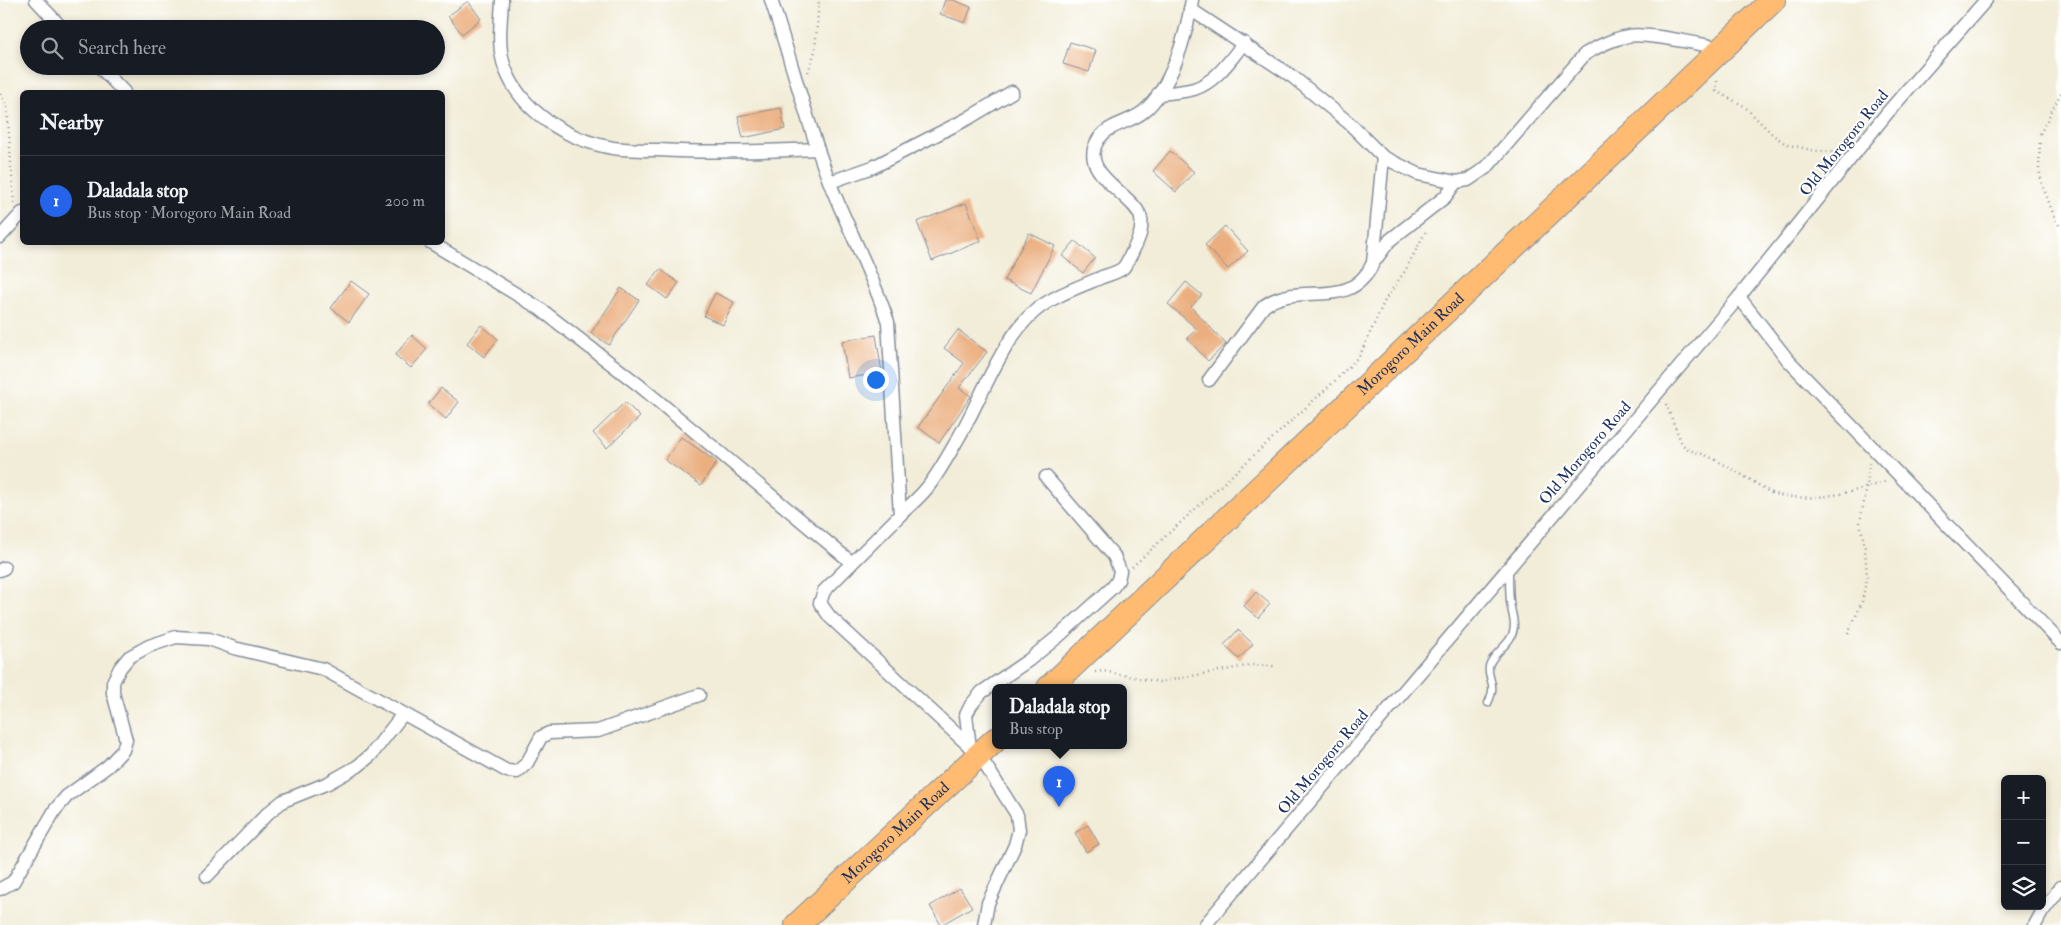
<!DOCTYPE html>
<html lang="en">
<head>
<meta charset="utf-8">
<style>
	:root { --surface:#171b24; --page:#20242c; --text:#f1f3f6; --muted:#9ea1a6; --line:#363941; --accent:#2563eb }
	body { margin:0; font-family:"IM FELL Double Pica",serif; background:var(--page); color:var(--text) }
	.controls { position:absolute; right:15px; bottom:15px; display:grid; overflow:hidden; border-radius:8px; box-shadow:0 2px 8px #0003 }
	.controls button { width:45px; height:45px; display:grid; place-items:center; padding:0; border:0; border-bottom:1px solid var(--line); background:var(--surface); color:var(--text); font:25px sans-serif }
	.you { position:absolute; left:875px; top:379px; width:18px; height:18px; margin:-12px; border:4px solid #fff; border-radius:50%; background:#1a73e8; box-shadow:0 0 0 8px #1a73e833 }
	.badge { display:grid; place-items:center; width:32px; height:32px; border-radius:50%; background:var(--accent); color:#fff; font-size:16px; font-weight:700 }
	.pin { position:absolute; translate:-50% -41px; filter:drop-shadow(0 1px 2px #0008) }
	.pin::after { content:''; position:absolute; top:26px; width:18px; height:15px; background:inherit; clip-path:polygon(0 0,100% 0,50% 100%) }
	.popup { position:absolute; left:992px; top:684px; width:135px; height:65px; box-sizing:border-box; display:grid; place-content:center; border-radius:8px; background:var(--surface); filter:drop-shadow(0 1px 4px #0005); font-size:16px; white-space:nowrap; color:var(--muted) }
	.popup b { font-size:19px; color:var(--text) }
	.popup::after { content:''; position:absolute; left:50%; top:100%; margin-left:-10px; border:10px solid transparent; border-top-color:var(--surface) }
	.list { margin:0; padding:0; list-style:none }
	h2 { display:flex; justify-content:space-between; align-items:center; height:65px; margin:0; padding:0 20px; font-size:21px }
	h2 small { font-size:16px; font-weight:400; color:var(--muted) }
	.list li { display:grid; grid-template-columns:32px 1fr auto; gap:15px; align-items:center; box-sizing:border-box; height:90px; padding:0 20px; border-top:1px solid var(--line) }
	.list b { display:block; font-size:19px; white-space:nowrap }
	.list p { margin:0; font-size:16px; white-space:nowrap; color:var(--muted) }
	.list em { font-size:16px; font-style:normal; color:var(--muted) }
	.icon { flex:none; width:28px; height:28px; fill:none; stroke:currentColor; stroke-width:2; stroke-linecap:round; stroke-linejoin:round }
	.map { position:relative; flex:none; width:2061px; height:925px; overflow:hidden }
	.search { position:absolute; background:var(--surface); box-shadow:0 2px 8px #0003; left:20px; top:20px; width:425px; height:55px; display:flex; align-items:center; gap:12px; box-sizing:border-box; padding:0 18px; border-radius:28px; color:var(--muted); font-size:19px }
	.panel { position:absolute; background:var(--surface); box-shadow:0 2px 8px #0003; left:20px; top:90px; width:425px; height:155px; border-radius:8px }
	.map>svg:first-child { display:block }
	.building { fill:#ebaf7f }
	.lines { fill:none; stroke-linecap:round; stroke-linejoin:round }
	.lane-casing { stroke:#868e9b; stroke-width:9 }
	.street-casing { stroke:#868e9b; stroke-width:15 }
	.highway-casing { stroke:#868e9b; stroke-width:26 }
	.path { stroke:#868e9b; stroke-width:2.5; stroke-dasharray:1 4; stroke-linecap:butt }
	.lane { stroke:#fff; stroke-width:6 }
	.street { stroke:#fff; stroke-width:12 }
	.highway { stroke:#febb71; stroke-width:24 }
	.labels { text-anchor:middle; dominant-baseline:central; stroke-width:4; stroke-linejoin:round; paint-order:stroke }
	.street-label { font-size:16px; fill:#1b2f5e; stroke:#fff }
</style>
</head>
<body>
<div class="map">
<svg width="2061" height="925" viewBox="0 0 2061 925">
	<rect width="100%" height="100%" fill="#fff"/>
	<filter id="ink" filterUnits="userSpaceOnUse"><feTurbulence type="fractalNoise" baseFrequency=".02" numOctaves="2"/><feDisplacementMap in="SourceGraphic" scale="10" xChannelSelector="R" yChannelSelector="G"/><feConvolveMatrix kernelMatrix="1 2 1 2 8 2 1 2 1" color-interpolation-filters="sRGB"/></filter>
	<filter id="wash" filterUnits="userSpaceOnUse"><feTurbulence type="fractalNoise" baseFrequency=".0096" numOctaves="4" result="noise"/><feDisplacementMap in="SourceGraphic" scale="20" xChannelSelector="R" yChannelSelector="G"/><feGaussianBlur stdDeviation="1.12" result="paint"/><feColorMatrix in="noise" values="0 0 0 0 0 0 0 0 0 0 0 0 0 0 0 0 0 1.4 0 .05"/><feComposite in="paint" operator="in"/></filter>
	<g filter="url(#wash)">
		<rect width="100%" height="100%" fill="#f2edd8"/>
		<g id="blocks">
			<!-- building -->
			<g class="building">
				<path d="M945,0h8l18,7 -6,16 -25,-9z"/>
				<path d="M468,1l13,18 -19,15 -14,-18z"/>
				<path d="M1070,42l26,8 -7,22 -26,-8z"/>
				<path d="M781,108l4,21 -42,9 -5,-22z"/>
				<path d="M1170,151l24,21 -18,20 -23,-21z"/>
				<path d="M966,203l15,38 -49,20 -15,-39z"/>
				<path d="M1225,226l23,25 -20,18 -23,-24z"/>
				<path d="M1029,233l26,13 -24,47 -27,-13z"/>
				<path d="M1075,241l20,17 -12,15 -21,-17z"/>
				<path d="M660,269l19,14 -12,16 -19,-14z"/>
				<path d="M351,281l18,13 -20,28 -18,-14z"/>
				<path d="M1186,282l16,13 -11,12 35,37 -18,17 -21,-23 10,-9 -29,-25z"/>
				<path d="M621,288l18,12 -30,45 -18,-12z"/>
				<path d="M715,293l19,9 -11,23 -19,-9z"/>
				<path d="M481,325l17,14 -14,18 -17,-14z"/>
				<path d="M958,330l29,22 -28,36 12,8 -32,47 -21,-16 46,-64 -20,-15z"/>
				<path d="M412,335l15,14 -16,19 -16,-13z"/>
				<path d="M876,335l6,38 -34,5 -6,-37z"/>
				<path d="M441,388l18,14 -13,17 -18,-15z"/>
				<path d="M625,402l15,15 -33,31 -14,-15z"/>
				<path d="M681,437l36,25 -16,23 -36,-25z"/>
				<path d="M1256,592l14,12 -12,14 -14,-12z"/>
				<path d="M1238,630l15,14 -14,15 -15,-14z"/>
				<path d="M1088,825l11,19 -13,8 -11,-19z"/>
				<path d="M960,888l12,19 -31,18 -11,-19z"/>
			</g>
		</g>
	</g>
	<g filter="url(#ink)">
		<use href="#blocks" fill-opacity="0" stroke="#868e9b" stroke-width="1"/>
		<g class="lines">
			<!-- lane casing -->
			<g class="lane-casing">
				<path id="lane" d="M1488,703c10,-21 -1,-22 1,-37 3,-12 18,-19 23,-31 5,-11 -1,-22 -2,-34 -1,-10 -1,-20 -1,-31"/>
			</g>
			<!-- street casing -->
			<g class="street-casing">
				<g id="street">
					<path d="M36,0l27,29"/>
					<path d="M502,0c-1,22 -5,47 3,68 16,44 63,72 108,80 15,2 31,2 46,2 53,3 106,1 159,-1"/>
					<path d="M771,0c20,60 36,122 58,181 19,48 43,92 59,141l12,193 -76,76 -4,12 10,14 149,138 38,60 2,15 -4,15 -27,58 -4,22"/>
					<path d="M1190,9l103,68 56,46 34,34 35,17 38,8 12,-2 19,-13 98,-113c14,-8 27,-15 43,-18 19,-4 72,9 94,12"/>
					<path d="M99,66l25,26"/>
					<path d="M1158,94c12,-1 25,-2 36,-5 22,-7 36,-29 50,-46"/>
					<path d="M830,182l43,-15 94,-48 45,-27"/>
					<path d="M0,237l22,-24"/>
					<path d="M430,242l109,66 101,78 211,176"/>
					<path d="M1373,263l17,-23 55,-43 11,-15"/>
					<path d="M1739,297l49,63 273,283"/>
					<path d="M1209,380l55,-74c36,-27 85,8 109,-43l10,-106"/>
					<path d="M900,515c9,-9 19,-17 27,-27 12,-15 22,-34 32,-51 21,-36 44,-100 76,-126 19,-16 45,-24 67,-34 6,-2 17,-5 21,-9 4,-4 15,-27 17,-34 1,-3 2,-11 1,-15 -3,-23 -65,-45 -43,-79 10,-16 31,-17 45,-28 29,-24 43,-76 49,-112"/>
					<path d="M0,570l4,-2"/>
					<path d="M970,748l-4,-33 5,-10 11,-13 47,-32 31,-25 53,-48 5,-7 2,-9 -6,-15 -68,-79"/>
					<path d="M207,876l61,-63 15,-12 45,-18 30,-17 13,-11 32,-41"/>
					<path d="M0,889l13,-7 42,-72 12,-14 41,-30 15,-16 3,-10 -13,-47v-11l7,-14 9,-11 20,-11 27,-9 33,2 25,9 89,21 184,102 10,1 10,-9 14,-26 8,-4 49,-2 101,-36"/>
					<path d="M1205,925l534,-628 149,-185 98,-112"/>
					<path d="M2035,925l7,-13 19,-25"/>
				</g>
			</g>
			<!-- highway casing -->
			<g class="highway-casing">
				<g id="highway">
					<path id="s1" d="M1049,688l724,-688"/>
					<path id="s2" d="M797,925l198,-185"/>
				</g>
			</g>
			<!-- path -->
			<g class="path">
				<path d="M808,72l7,-21 4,-51"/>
				<path d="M1717,81l-1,10 28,15 29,29 13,9 30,7 23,1"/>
				<path d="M2061,93l-21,41 -1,35 3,15 14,37 5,7"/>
				<path d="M0,94l7,12 7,97"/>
				<path d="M1666,404l16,40c8,9 18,8 28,13 21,11 41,23 61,36 36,11 81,0 116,-12"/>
				<path d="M1132,567l205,-188 23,-24 25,-55 20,-29 22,-42"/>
				<path d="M1848,634l14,-32 5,-26 -2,-28 -5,-26 7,-35 2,-24"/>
				<path d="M1095,672l8,-1 56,11 93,-17 22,1"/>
			</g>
			<!-- lane -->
			<use href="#lane" class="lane"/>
			<!-- street -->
			<use href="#street" class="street"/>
			<!-- highway -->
			<use href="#highway" class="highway"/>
		</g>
	</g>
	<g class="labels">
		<!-- street labels -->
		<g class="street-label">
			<text transform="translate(1844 143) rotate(-51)">Old Morogoro Road</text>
			<text stroke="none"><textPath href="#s1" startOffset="499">Morogoro Main Road</textPath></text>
			<text transform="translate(1585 453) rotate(-49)">Old Morogoro Road</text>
			<text transform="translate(1323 762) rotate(-50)">Old Morogoro Road</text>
			<text stroke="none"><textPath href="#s2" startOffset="135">Morogoro Main Road</textPath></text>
		</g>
	</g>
</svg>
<div class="controls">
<button>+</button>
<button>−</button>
<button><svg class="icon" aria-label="layers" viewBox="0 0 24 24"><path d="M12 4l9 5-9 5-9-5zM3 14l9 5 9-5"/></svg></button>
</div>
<div class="you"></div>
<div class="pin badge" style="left:1059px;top:807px">1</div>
<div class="popup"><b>Daladala stop</b>Bus stop</div>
<div class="search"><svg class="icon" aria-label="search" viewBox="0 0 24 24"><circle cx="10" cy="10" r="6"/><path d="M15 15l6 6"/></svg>Search here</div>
<section class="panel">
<h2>Nearby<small></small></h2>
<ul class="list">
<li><span class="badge">1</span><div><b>Daladala stop</b><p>Bus stop · Morogoro Main Road</p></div><em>200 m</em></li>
</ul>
</section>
</div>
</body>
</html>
